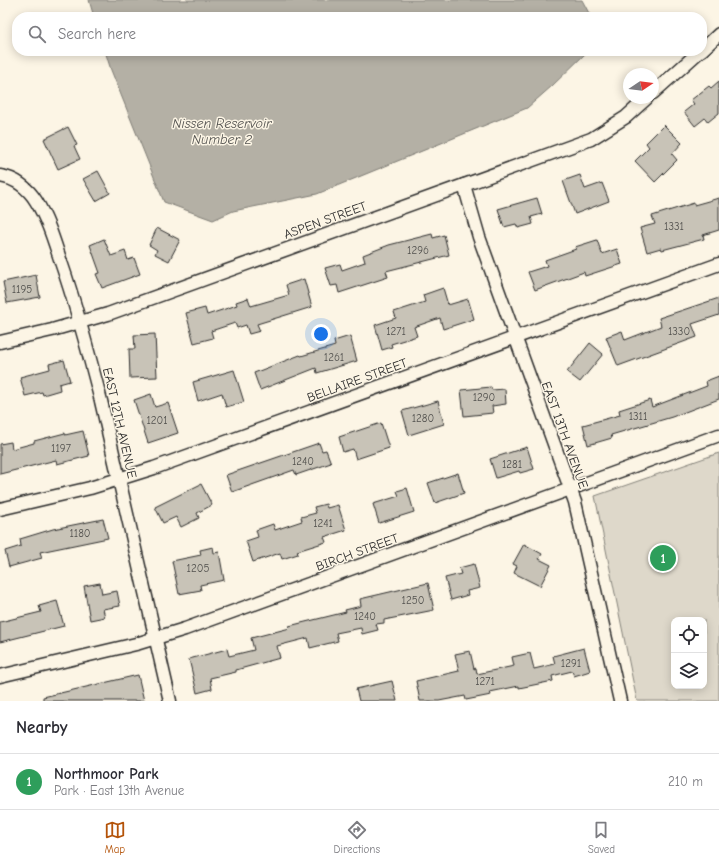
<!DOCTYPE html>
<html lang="en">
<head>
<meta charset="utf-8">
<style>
	:root { --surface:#fff; --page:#f7f7f7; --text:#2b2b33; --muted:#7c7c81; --line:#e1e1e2; --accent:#b45309 }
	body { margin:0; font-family:"Comic Neue",sans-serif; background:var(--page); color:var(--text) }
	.controls { position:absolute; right:12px; bottom:12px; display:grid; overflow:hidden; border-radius:8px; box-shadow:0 2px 10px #0003 }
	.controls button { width:36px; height:36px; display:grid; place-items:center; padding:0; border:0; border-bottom:1px solid var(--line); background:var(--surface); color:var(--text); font:20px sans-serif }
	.compass { position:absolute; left:623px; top:68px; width:36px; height:36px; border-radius:50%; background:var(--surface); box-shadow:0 2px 10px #0003; rotate:77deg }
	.you { position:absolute; left:321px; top:334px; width:14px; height:14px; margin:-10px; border:3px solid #fff; border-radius:50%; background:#1a73e8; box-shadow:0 0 0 6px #1a73e833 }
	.badge { display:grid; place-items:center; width:26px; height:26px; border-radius:50%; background:var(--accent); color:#fff; font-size:13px; font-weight:700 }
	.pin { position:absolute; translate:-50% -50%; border:2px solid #fff; box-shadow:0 1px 4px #0006 }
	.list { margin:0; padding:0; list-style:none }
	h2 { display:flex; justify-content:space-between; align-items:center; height:52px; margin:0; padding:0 16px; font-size:17px }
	h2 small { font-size:13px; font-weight:400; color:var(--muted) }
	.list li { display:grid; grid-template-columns:26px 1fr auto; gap:12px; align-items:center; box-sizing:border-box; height:56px; padding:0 16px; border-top:1px solid var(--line) }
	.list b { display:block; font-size:15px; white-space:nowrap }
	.list p { margin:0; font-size:13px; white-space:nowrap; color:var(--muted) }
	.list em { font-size:13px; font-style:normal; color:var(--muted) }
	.icon { flex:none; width:22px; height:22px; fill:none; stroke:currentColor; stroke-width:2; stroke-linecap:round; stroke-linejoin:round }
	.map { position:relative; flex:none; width:719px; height:701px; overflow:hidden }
	.search { position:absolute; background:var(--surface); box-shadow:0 2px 10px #0003; left:12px; right:12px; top:12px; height:44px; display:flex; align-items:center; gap:10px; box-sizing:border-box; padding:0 14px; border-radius:16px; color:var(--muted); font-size:15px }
	.sheet { height:108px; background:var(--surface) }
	nav { display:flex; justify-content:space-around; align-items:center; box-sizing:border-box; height:56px; border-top:1px solid var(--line); background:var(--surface); font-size:11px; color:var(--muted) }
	nav a { display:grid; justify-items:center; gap:2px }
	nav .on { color:var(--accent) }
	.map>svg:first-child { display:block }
	.green { fill:#ded8ca; stroke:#84827a; fill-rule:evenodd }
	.water { fill:#b4b0a5; stroke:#7d7b74 }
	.building { fill:#c8c3b7; stroke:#2b2b2b }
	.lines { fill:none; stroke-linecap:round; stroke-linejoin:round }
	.minor-casing { stroke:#2b2b2b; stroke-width:15 }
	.minor { stroke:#fcf5e5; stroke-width:12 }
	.labels { text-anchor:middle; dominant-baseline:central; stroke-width:3; stroke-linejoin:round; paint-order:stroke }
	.number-label { font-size:11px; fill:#52514e }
	.street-label { font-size:13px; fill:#2b2b2b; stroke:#fcf5e5 }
	.water-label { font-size:14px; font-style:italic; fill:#545350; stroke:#fcf5e5 }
</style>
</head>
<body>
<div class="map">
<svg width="719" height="701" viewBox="0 0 719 701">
	<rect width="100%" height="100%" fill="#fcf5e5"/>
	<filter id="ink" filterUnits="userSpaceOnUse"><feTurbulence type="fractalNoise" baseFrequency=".025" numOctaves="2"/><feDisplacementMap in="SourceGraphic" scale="8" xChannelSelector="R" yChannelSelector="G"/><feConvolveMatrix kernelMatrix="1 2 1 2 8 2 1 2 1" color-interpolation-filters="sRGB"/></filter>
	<g filter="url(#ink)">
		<!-- green -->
		<path class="green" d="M719,453v248h-82l-42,-205zM674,620h30v66h-30z"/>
		<!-- water -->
		<g class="water">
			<path d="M89,0h493l9,17h-497z"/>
			<path d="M105,51h481v2l-34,33 -25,22 -210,86 -84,17 -20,9 -49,-18 -53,-132z"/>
		</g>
		<!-- building -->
		<g class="building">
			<path d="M719,81v32l-11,9 -3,-4 -10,8 -11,-14 10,-8 -3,-4 18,-14 2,2z"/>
			<path d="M664,125l18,18 -10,11 5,6 -22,22 -20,-21 14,-14 -3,-4z"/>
			<path d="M68,127l9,18 -3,1 6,13 -22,10 -14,-30z"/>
			<path d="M98,171l12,22 -14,8 -13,-22z"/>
			<path d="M580,175l5,14 17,-6 7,18 -34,13 -12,-33z"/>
			<path d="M537,198l5,16 -11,3 2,7 -15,4 -2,-4 -12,3 -6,-18z"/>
			<path d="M719,198v32l-16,5 1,4 -42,11 -1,-2 -14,4 -7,-24 15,-4 -3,-8 42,-13v2z"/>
			<path d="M157,228l23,12 -11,21 -14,-7 2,-4 -8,-5z"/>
			<path d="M432,234l1,4 11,-3 5,20 -63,16 2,6 -49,16 -2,-8 -6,1 -6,-18 15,-4 2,6 23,-8 -2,-7 26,-10z"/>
			<path d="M104,239l7,17 14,-5 3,9 6,-2 6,16 -38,14 -6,-14 4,-1 -10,-28z"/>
			<path d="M597,240l5,14 15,-5 5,15 -37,12 -1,-4 -49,18 -7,-18 19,-6 -2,-6 31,-11 -1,-2z"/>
			<path d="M36,275l4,22 -33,6 -4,-21z"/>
			<path d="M304,279l8,28 -55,17 3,7 -11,3 -3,-9 -9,3 -2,-5 -24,8 2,7 -19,5 -8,-30 19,-5 2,7 30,-10 -1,-3 12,-4 3,8 38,-11 -3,-10z"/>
			<path d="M443,288l5,17 20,-6 6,20 -31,10 -3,-11 -26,9 3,9 -26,8 1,3 -10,3 -7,-25 21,-7 -2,-6 31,-10 -2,-7z"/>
			<path d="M719,298v17l-27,9 5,13 -79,29 -12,-29 16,-6 3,9 36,-14 -2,-8z"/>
			<path d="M155,334l2,43 -27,1 -1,-29h6l-1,-14z"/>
			<path d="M350,336l7,25 -40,12 -1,-5 -56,22 -6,-17 46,-18 1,1 34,-10 -1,-5z"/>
			<path d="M590,343l13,11 -23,28 -13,-10z"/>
			<path d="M64,360l6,21 -11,3 1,6 -17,5 -1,-3 -17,4 -5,-19 30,-8 -1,-5z"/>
			<path d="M234,370l10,32 -18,5 -4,-14 -24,8 -5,-19z"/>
			<path d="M719,376v23l-47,18 -61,18 1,3 -24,7 -5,-20 37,-10 -1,-5 31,-10 2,7 55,-21 -1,-5z"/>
			<path d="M491,387l1,3 13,-1 1,15 -14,2 1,7 -29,3 -3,-26z"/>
			<path d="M151,394l4,13 13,-4 10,30 -30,10 -14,-43z"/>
			<path d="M438,401l6,23 -35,11 -7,-24z"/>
			<path d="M381,423l8,25 -33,11 -3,-10 -10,3 -4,-15z"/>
			<path d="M83,431l6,25 -32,8 -1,-4 -56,14v-30l11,-2 1,7 22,-6v-2l31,-8v2z"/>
			<path d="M319,443l3,8 4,-1 5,13 -35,12 -2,-5 -62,22 -6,-17z"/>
			<path d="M527,447l7,22 -14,4 -1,-2 -23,7 -6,-19z"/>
			<path d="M458,473l6,20 -29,10 -7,-20z"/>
			<path d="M201,484l11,21 -15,8 2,5 -18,9 -5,-10 -13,6 -8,-16z"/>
			<path d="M407,488l7,24 -35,11 -6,-19 26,-8 -2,-5z"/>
			<path d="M326,504l1,4 11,-3 8,25 -22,7 2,5 -29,9 1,3 -16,5 -2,-6 -27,9 -7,-21 12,-4 -2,-7 17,-6 2,6 27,-9 -1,-4 15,-4 -2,-6z"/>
			<path d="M103,519l5,19 -68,14 2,6 -33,9 -4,-16 16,-5 -1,-7 33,-10z"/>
			<path d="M524,544l18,10 -3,5 12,6 -11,21 -26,-13 3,-7 -4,-2z"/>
			<path d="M213,547l1,6 5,-1 5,28 -24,5 1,5 -22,4 -7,-33 29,-6 -1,-5z"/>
			<path d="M474,564l6,24 -13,3 1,4 -17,5 -6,-22 16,-4 -2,-6z"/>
			<path d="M100,583l2,11 15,-3 3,15 -17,3 2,8 -15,3 -6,-34z"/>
			<path d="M428,583l6,27 -50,10v3l-8,1 2,6 -16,4 -1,-6 -25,5 2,8 -28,7 -2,-10 -31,8 3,12 -44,12v2l-26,6 2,11 -15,4 -8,-34 38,-10 2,7 25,-6 -3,-12 39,-10 -1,-2 57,-14 -1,-2 16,-4 -1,-7z"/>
			<path d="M57,601l7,25 -64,16v-20l41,-10 -2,-6z"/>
			<path d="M584,648l6,23 -16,5 -2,-5 -20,5 1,5 -34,7v-2l-29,6 1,3 -25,5 -1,-4 -26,5h-19l-4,-20 43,-10 -4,-17 15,-3 4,18 2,-1 1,6 37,-8 -2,-9 18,-4 4,16 21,-5 -2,-8z"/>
			<path d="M138,675l6,26h-101v-4z"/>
			<path d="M392,681l5,20h-38l-3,-12z"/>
		</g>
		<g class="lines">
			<!-- minor casing -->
			<g class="minor-casing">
				<g id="minor">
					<path d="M702,50l17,-16"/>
					<path d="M653,93l47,-42"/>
					<path d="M0,176c15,2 28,12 36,25 12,19 18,40 25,61 16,46 28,92 40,139 23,100 46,200 69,300"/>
					<path d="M464,185l15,52 96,265 45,199"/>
					<path d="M0,342l52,-12 56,-16 483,-175 35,-22 21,-19"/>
					<path d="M0,509l90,-21 64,-20 565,-204"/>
					<path d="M0,676l136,-32 49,-15 534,-194"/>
				</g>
			</g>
			<!-- minor -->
			<use href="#minor" class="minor"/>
		</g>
	</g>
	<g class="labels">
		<!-- number labels -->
		<g class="number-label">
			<text x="674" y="226">1331</text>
			<text x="418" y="250">1296</text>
			<text x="22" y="289">1195</text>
			<text x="396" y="331">1271</text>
			<text x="679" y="331">1330</text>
			<text x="334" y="357">1261</text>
			<text x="484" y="397">1290</text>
			<text x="638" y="416">1311</text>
			<text x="423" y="418">1280</text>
			<text x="157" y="420">1201</text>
			<text x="61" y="448">1197</text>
			<text x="303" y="461">1240</text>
			<text x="512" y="464">1281</text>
			<text x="323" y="523">1241</text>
			<text x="80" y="533">1180</text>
			<text x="198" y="568">1205</text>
			<text x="413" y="600">1250</text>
			<text x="365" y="616">1240</text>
			<text x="571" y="663">1291</text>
			<text x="485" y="681">1271</text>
		</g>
		<!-- street labels -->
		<g class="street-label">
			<text transform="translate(325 220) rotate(-20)">ASPEN STREET</text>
			<text transform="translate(357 380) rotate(-20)">BELLAIRE STREET</text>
			<text transform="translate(120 423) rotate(77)">EAST 12TH AVENUE</text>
			<text transform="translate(565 435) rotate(70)">EAST 13TH AVENUE</text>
			<text transform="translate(357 552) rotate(-20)">BIRCH STREET</text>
		</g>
		<!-- water labels -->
		<g class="water-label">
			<text x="222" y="123">Nissen Reservoir<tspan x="222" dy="16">Number 2</tspan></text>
		</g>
	</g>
</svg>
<div class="controls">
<button><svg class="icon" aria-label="locate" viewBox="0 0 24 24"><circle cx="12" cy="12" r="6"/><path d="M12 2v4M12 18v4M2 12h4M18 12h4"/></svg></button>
<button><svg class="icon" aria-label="layers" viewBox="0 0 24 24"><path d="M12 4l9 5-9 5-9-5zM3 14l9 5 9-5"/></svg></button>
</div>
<svg class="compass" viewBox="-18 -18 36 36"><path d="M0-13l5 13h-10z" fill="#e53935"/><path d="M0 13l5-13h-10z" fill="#7c7c81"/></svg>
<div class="you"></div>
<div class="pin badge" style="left:663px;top:558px;background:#2e9e5b">1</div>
<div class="search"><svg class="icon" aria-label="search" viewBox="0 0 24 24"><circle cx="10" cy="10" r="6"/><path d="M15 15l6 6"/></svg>Search here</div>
</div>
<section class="sheet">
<h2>Nearby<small></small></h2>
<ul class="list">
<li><span class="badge" style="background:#2e9e5b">1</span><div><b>Northmoor Park</b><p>Park · East 13th Avenue</p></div><em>210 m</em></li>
</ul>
</section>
<nav>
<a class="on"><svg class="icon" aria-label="map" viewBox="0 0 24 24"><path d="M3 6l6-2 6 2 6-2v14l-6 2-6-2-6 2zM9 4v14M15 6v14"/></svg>Map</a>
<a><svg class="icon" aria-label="directions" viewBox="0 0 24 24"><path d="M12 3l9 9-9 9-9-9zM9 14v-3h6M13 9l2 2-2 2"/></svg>Directions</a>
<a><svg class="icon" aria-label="saved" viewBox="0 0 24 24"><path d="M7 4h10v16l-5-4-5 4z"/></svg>Saved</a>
</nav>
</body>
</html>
